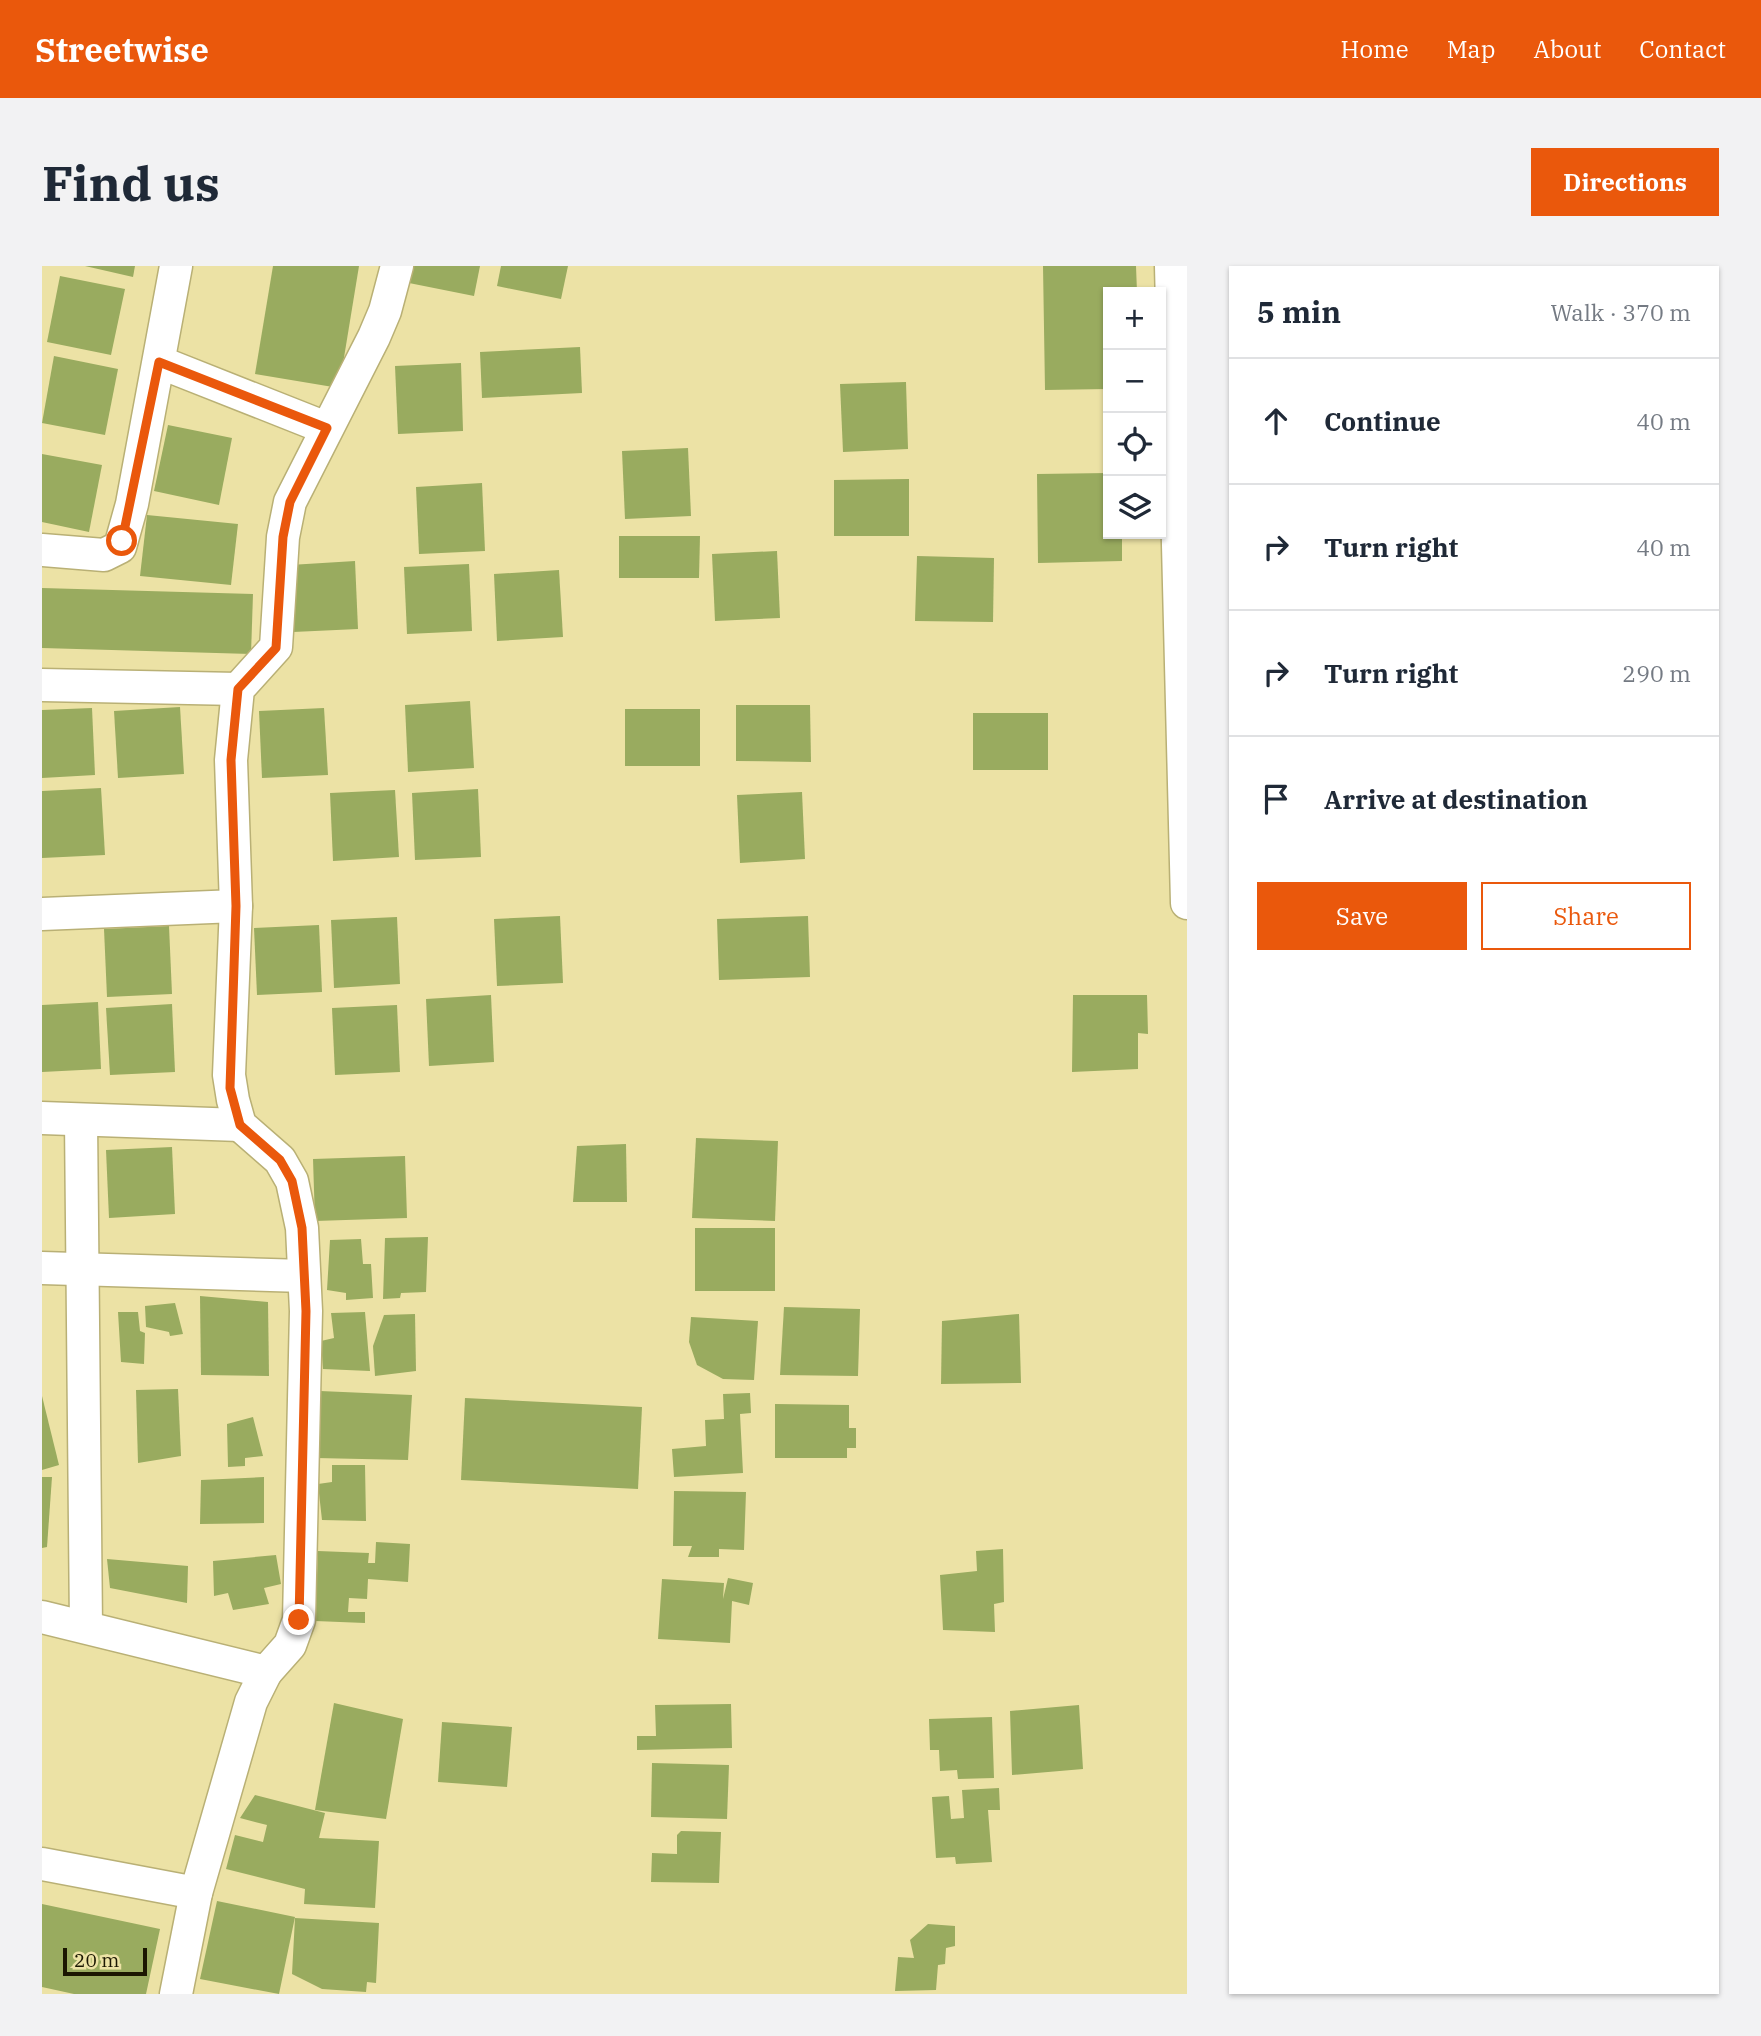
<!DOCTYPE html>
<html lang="en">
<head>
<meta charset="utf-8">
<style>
	:root { --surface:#fff; --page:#f2f2f3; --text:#1f2937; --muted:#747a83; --line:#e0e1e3; --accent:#ea580c }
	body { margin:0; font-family:"IBM Plex Serif",serif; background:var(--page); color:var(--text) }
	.controls { position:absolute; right:21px; top:21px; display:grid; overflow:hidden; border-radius:0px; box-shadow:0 2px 5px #0004 }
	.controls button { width:63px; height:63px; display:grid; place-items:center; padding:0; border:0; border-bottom:2px solid var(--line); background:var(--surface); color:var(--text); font:35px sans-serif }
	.scale { position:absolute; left:21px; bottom:18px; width:84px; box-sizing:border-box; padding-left:7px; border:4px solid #1b1702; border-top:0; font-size:19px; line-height:24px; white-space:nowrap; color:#1b1702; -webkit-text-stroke:5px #ece2a5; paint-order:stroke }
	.stop { position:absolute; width:21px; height:21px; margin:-16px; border:5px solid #ea580c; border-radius:50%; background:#fff }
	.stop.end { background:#ea580c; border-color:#fff; box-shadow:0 2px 7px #0008 }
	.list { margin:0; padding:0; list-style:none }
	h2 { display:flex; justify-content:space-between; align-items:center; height:91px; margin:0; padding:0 28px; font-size:30px }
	h2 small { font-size:23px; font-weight:400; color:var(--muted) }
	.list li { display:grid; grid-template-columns:46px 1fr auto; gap:21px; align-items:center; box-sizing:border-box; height:126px; padding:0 28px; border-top:2px solid var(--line) }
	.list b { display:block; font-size:26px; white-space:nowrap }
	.list em { font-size:23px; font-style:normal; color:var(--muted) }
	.actions { display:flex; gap:14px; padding:21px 28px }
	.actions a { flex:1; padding:16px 0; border:2px solid var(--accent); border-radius:0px; text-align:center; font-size:24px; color:var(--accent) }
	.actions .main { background:var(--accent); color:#fff }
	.icon { flex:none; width:38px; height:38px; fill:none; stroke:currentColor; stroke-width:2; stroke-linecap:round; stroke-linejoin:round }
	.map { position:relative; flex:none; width:1145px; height:1728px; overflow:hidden; border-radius:0px }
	header { display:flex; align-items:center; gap:42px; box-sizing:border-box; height:98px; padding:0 35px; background:var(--accent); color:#fff }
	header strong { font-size:33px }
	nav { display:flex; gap:38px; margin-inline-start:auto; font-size:24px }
	.intro { display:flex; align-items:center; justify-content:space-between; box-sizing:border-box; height:168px; padding:0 42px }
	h1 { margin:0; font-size:49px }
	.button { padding:18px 32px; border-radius:0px; background:var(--accent); color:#fff; font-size:24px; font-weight:700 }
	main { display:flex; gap:42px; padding:0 42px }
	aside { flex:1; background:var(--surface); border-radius:0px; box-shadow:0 2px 5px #0004 }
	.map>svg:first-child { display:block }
	.building { fill:#99ab5f }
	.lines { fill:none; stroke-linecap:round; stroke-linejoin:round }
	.minor-casing { stroke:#b9b075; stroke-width:35 }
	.minor { stroke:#fff; stroke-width:32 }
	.route { stroke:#ea580c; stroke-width:9 }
</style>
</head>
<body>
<header>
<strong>Streetwise</strong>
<nav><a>Home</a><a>Map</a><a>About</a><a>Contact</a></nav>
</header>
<div class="intro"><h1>Find us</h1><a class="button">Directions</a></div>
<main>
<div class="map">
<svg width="1145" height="1728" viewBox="0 0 1145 1728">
	<rect width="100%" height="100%" fill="#ece2a5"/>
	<!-- building -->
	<g class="building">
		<path d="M43,0h50l-2,11z"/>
		<path d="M231,0h86l-20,122 -84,-14z"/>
		<path d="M371,0h67l-6,30 -65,-13z"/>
		<path d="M459,0h67l-7,33 -64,-13z"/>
		<path d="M1001,0h93l1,26h-29v97l-63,1z"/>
		<path d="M18,10l65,13 -14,66 -64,-13z"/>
		<path d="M538,81l2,46 -100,5 -2,-46z"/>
		<path d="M12,90l64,13 -13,66 -63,-12z"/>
		<path d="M419,97l2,68 -65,3 -3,-68z"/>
		<path d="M864,116l2,67 -65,3 -3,-68z"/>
		<path d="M126,159l64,13 -13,67 -65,-14z"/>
		<path d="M646,182l3,68 -66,3 -3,-68z"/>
		<path d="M0,188l60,11 -13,67 -47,-10z"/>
		<path d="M1066,207v61h14v27l-84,2 -1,-89z"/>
		<path d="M867,213v57h-75v-56z"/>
		<path d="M440,217l3,68 -66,3 -3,-67z"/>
		<path d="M105,249l91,9 -7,61 -91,-9z"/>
		<path d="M577,270h81l-1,42h-80z"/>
		<path d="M735,285l3,67 -65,3 -3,-67z"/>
		<path d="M875,290l77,2 -1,64 -78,-1z"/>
		<path d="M313,295l3,68 -65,3 -3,-67z"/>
		<path d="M427,298l3,67 -65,3 -3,-67z"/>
		<path d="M517,304l4,67 -66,4 -3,-67z"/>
		<path d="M0,322l211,6 -2,60 -209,-6z"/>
		<path d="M428,435l4,67 -66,4 -3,-67z"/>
		<path d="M694,439h74l1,57 -75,-1z"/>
		<path d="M138,441l4,67 -66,4 -4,-67z"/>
		<path d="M50,442l3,67 -53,3v-68z"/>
		<path d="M282,442l4,67 -66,3 -3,-67z"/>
		<rect x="583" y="443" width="75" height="57"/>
		<rect x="931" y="447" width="75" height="57"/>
		<path d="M59,522l4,67 -63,3v-67z"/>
		<path d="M436,523l3,68 -66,3 -3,-67z"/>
		<path d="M353,524l4,67 -66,4 -3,-68z"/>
		<path d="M760,526l3,67 -65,4 -3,-68z"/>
		<path d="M518,650l3,67 -66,3 -3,-67z"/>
		<path d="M766,650l2,61 -91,3 -2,-61z"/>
		<path d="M355,651l3,67 -66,4 -3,-68z"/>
		<path d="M277,659l3,67 -65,3 -3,-67z"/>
		<path d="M127,660l3,68 -65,3 -3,-68z"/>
		<path d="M449,729l3,67 -65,4 -3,-67z"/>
		<path d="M1031,729h74l1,39 -10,-1v36l-66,3z"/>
		<path d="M56,736l3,67 -59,3v-67z"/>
		<path d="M130,738l3,68 -65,3 -4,-67z"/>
		<path d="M355,739l3,67 -65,3 -3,-67z"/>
		<path d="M654,872l82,3 -3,80 -83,-3z"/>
		<path d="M584,878l1,58h-54l4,-56z"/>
		<path d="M130,881l3,67 -66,4 -3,-68z"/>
		<path d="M363,890l2,62 -92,3 -2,-62z"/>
		<rect x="653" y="962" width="80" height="63"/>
		<path d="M386,971l-2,55 -25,1 -1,5 -17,1 2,-61z"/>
		<path d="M319,973l2,25h8l2,34 -27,2v-7l-19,-3 3,-50z"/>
		<path d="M158,1030l68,6 1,74 -68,-1z"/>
		<path d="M133,1037l8,31 -13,2 -1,-4 -23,-5 -1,-21z"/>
		<path d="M742,1041l76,2 -2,67 -78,-1z"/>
		<path d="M76,1046h20l2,19 5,2 -1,31 -23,-2z"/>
		<path d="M323,1046l5,59 -47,-2 -2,-28 13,-3 -3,-25z"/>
		<path d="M373,1048l1,57 -41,5 -2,-30 11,-31z"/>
		<path d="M977,1048l2,69 -80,1 1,-63z"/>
		<path d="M649,1051l67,4 -4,59 -31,-1 -26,-14 -8,-23z"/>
		<path d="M136,1123l3,67 -43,7 -2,-73z"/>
		<path d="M278,1125l92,4 -4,65 -92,-2z"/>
		<path d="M708,1127l1,20 -11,1 3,59 -69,4 -2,-28 34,-3 -1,-26 19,-1 -1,-25z"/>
		<path d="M0,1130l17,69 -17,5z"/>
		<path d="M423,1132l177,9 -4,82 -177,-9z"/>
		<path d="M733,1138l74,1v23h7v20h-9v10h-72z"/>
		<path d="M211,1151l10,39 -18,2v8l-17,1 -1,-43z"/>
		<path d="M290,1199h33l1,56 -44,-1 -4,-36 14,-2z"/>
		<path d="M0,1211h10l-5,70 -5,1z"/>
		<path d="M222,1211v46l-64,1 1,-44z"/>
		<path d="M632,1225l72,1 -2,58 -25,-1v8h-31l4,-11h-19z"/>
		<path d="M334,1276l34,2 -2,38 -40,-3 -1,20 -18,-1 -1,14h17v11l-50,-2 3,-70 51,2 -1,10h7z"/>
		<path d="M961,1283l1,53 -10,2 1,28 -52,-2 -3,-55 37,-4 -1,-20z"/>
		<path d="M234,1289l5,29 -17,4 5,16 -36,6 -5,-17 -14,3 -1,-35z"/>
		<path d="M65,1293l81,7 -1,37 -77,-15z"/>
		<path d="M686,1312l25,5 -4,22 -17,-4 -2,42 -72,-4 4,-60 62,4 -1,16z"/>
		<path d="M292,1437l69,16 -17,100 -71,-9z"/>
		<path d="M689,1438l1,44 -95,2v-14h19l-1,-31z"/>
		<path d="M1037,1439l4,64 -71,6 -2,-64z"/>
		<path d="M950,1451l2,61 -36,1 -1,-9 -17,1 -1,-21h-9l-1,-31z"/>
		<path d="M400,1456l70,5 -5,60 -69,-5z"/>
		<path d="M610,1497l77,2 -2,54 -76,-2z"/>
		<path d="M957,1522l1,22h-12l4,52 -36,2 -1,-7 -19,1 -4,-61 17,-1 2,23 13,-1 -2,-28z"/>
		<path d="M213,1529l70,18 -6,25 60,3 -4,67 -71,-4 1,-15 -79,-20 9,-34 28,7 4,-17 -27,-7z"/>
		<path d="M639,1565l40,1 -2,51 -68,-1 1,-29 25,1v-19z"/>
		<path d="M175,1635l78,16 -16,77 -79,-15z"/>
		<path d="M0,1638l118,25 -14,65h-72l-32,-7z"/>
		<path d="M253,1652l84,5 -3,60 -9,-1 -1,10 -44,-3 -30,-15z"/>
		<path d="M886,1658l27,2v20l-9,2 -1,16 -7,1 -2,25 -41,1 3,-34 16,1 -4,-18z"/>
	</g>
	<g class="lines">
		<!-- minor casing -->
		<g class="minor-casing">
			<g id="minor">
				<path d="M1129,0l16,637"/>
				<path d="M117,96l167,66"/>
				<path d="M0,284l62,5 16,-8 12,-43 44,-238"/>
				<path d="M0,419l196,4"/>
				<path d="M194,640l-7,169 4,25 7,25 40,35 12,21 10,47 4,83 -7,309 -9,25 -24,27"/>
				<path d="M0,648l194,-8 -5,-146 7,-71 38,-42 7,-110 7,-35 84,-165 11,-26 12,-45"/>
				<path d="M0,852l198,7"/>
				<path d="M39,854l5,507"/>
				<path d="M0,1002l262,8"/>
				<path d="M0,1351l224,55 -15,30 -55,191 -20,101"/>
				<path d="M0,1598l154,29"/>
			</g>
		</g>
		<!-- minor -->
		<use href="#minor" class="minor"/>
	</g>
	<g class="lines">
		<!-- route -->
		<path class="route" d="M80,275l37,-179 168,66 -37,74 -7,35 -7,111 -38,41 -7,71 5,146 -6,182 10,37 40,35 12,21 10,47 4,83 -7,309"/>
	</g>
</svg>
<div class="controls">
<button>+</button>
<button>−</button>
<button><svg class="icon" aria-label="locate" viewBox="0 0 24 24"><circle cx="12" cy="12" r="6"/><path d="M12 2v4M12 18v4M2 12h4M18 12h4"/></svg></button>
<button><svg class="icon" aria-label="layers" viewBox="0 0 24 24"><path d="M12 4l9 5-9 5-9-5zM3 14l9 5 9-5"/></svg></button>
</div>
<div class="scale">20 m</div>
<div class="stop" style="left:80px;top:275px"></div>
<div class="stop end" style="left:257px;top:1354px"></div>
</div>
<aside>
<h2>5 min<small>Walk · 370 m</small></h2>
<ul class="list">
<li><svg class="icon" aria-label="ahead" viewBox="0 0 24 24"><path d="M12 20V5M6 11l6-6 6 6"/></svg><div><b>Continue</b></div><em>40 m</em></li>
<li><svg class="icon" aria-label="right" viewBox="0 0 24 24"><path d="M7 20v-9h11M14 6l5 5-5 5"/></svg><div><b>Turn right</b></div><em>40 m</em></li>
<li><svg class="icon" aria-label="right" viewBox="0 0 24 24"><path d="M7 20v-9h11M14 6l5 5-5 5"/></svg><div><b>Turn right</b></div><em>290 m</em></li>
<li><svg class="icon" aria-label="arrive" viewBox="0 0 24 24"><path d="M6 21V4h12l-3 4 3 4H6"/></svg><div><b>Arrive at destination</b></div></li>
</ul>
<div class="actions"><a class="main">Save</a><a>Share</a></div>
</aside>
</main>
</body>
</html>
